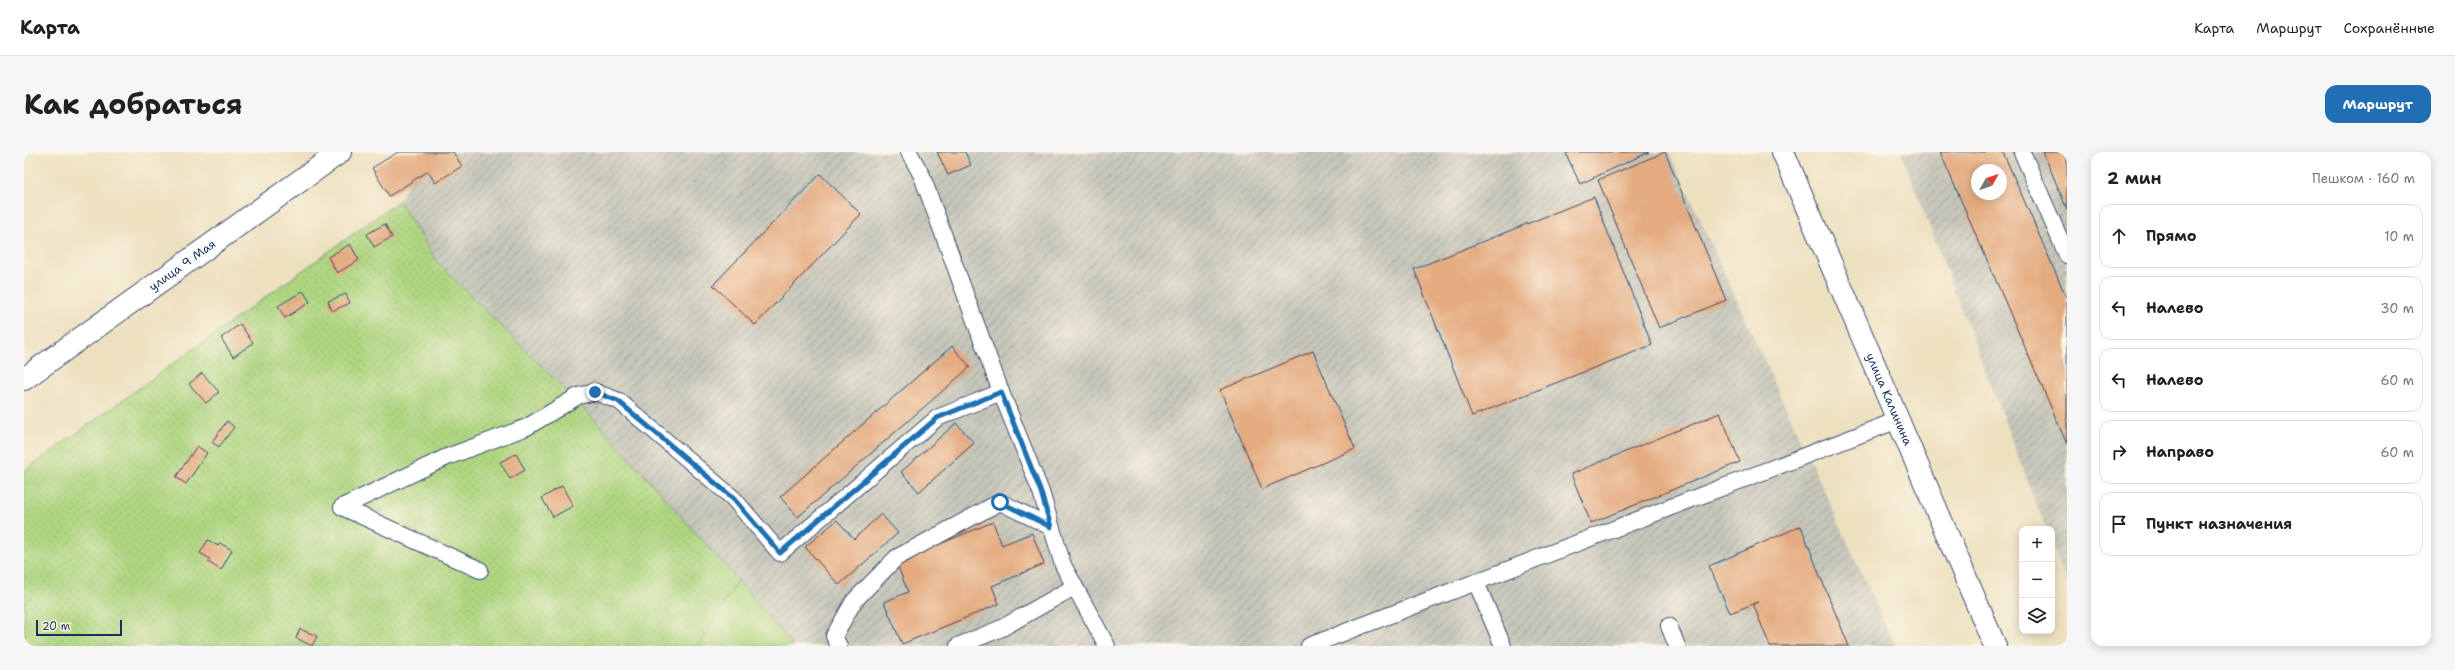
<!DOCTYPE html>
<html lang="ru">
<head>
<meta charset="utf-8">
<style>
	:root { --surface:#fff; --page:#f6f6f6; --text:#202124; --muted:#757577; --line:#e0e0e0; --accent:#1f6fb2 }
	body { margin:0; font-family:"Shantell Sans",sans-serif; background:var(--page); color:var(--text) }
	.controls { position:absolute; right:12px; bottom:12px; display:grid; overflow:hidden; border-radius:8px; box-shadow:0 2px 10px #0003 }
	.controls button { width:36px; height:36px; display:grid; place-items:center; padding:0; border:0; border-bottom:1px solid var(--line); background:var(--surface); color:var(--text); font:20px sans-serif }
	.compass { position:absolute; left:1947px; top:12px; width:36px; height:36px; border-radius:50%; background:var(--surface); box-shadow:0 2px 10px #0003; rotate:50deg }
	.scale { position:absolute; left:12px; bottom:10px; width:86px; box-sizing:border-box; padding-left:4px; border:2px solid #1b2f5e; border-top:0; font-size:11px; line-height:14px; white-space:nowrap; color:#1b2f5e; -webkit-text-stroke:3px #fcf5e5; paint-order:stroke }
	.stop { position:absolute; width:12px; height:12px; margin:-9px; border:3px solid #1f6fb2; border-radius:50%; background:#fff }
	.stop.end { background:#1f6fb2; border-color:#fff; box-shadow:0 1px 4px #0008 }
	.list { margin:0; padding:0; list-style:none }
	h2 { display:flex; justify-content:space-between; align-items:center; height:52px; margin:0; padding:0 16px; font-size:17px }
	h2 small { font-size:13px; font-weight:400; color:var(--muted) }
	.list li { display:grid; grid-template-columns:26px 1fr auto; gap:12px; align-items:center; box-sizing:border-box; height:64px; margin:0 8px 8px; padding:0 8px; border:1px solid var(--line); border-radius:12px }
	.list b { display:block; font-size:15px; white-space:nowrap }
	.list em { font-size:13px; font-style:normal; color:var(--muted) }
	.icon { flex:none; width:22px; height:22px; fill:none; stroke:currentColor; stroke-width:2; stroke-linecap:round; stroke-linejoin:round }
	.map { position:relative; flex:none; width:2043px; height:494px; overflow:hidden; border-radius:12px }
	header { display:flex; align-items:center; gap:24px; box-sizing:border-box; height:56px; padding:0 20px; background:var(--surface); border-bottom:1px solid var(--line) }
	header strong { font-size:19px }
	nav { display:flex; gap:22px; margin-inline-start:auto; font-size:14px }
	.intro { display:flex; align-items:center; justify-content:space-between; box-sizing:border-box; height:96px; padding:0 24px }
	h1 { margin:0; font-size:28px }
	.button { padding:10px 18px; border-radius:12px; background:var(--accent); color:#fff; font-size:14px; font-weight:700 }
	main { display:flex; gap:24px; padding:0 24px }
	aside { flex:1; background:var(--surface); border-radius:12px; box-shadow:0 2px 10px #0003 }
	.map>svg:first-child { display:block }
	.industrial { fill:url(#industrial-furrows); fill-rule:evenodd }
	.green { fill:#aed680; stroke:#64826f }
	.garden { fill:url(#garden-dots); stroke:#64826f }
	.building { fill:#e4ab80; fill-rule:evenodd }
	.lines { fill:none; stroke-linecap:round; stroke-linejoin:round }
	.service-casing { stroke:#3a4a6d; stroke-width:18 }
	.tertiary-casing { stroke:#3a4a6d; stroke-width:24 }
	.secondary-casing { stroke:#3a4a6d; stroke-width:24 }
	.service { stroke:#fff; stroke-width:16 }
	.tertiary { stroke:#fff; stroke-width:22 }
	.secondary { stroke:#fff; stroke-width:22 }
	.route { stroke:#1f6fb2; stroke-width:5 }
	.labels { text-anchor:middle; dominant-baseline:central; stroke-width:3; stroke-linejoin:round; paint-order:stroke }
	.street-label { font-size:12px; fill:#1b2f5e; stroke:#fcf5e5 }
</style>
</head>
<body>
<header>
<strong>Карта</strong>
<nav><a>Карта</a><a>Маршрут</a><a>Сохранённые</a></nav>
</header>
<div class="intro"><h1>Как добраться</h1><a class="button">Маршрут</a></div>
<main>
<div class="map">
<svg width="2043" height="494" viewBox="0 0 2043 494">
	<defs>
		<pattern id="industrial-furrows" width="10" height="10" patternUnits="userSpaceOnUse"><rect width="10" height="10" fill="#c5c5b8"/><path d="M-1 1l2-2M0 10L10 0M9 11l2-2" fill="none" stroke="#9fa099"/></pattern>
		<pattern id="garden-dots" width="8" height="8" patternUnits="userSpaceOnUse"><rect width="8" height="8" fill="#aed680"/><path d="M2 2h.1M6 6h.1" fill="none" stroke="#95b871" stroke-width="1.8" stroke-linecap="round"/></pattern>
	</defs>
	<rect width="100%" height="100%" fill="#fcf5e5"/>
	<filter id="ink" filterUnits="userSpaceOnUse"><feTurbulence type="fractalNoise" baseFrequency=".025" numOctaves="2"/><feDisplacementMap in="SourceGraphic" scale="8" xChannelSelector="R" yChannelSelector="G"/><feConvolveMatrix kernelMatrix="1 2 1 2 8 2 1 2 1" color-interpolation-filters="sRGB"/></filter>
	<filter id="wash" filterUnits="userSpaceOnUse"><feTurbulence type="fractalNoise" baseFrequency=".012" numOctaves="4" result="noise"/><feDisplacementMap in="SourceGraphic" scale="16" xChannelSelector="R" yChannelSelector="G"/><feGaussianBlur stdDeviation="0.9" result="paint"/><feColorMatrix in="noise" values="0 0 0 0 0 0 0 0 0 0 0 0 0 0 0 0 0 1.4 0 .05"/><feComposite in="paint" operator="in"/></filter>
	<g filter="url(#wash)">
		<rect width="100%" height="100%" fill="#ede0bf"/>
		<!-- industrial -->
		<g class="industrial">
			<path d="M408,0h1237l226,494h-1102l-55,-66 -137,-154 -163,-163 -39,-62 22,-40z"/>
			<path d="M1877,0h166v431l-15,-39v-15h-6zM1953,18h24v24h-24z"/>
		</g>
		<!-- green -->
		<path class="green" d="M714,428l55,66h-95z"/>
		<!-- garden -->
		<path class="garden" d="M375,49l39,62 163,163 137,154 -40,66h-674v-175z"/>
		<g id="blocks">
			<!-- building -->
			<g class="building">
				<path d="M374,0h55l9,14 -27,17 -7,-12 -39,25 -17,-28z"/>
				<path d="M913,0h28l6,13 -23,10z"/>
				<path d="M1546,0h79l-69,32 -14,-30z"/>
				<path d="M1641,0l61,148 -67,28 -61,-148z"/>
				<path d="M1916,0h63l64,147v145zM1953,18h24v24h-24z"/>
				<path d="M2019,0h24v57z"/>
				<path d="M796,22l41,40 -106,111 -42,-40z"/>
				<path d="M1570,45l58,148 -180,71 -58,-147z"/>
				<path d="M361,72l7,13 -18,10 -7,-13z"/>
				<path d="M326,92l9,16 -22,13 -9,-16z"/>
				<path d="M279,139l7,11 -25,16 -7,-12z"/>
				<path d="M322,142l4,9 -18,8 -4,-10z"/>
				<path d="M216,172l13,19 -20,14 -12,-19z"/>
				<path d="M928,194l18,21 -172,150 -18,-20z"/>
				<path d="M1289,199l42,98 -93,40 -42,-99z"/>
				<path d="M178,221l17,19 -13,11 -17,-19z"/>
				<path d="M1696,261l20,49 -149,61 -20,-49z"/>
				<path d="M203,269l7,6 -15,20 -7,-5z"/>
				<path d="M932,271l18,20 -55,49 -18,-20z"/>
				<path d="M173,294l10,7 -21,31 -10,-7z"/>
				<path d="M492,302l9,16 -15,9 -10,-17z"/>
				<path d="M538,334l11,20 -20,11 -11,-19z"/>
				<path d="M857,362l17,19 -59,52 -34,-38 32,-27 17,19z"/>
				<path d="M969,370l9,23 30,-12 12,31 -52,22 7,18 -97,40 -18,-42 24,-10 -12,-30z"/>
				<path d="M1777,374l19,50 29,70h-79l-17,-42 5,-2 -28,11 -21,-47z"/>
				<path d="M184,388l10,6 2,-3 12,7 -11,20 -13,-8 2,-3 -10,-6z"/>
				<path d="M276,477l17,7 -5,10 -16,-8z"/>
			</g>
		</g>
	</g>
	<g filter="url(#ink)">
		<use href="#blocks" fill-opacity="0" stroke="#3a4a6d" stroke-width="1"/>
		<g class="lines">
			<!-- service casing -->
			<g class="service-casing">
				<g id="service">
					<path d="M885,0l13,24 79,216 40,100 22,73 44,81"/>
					<path d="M1998,0l45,103"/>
					<path d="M456,418l-138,-63 105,-50 80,-30 51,-31 17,-4 24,9 114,97 47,55 157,-135 64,-26"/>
					<path d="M1452,430l27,64"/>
					<path d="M1645,474l8,20"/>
					<path d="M815,494l-5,-10 20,-35 42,-43 104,-56 51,25"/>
					<path d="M934,494l44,-18 72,-41"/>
					<path d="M1285,494l589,-226"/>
				</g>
			</g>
			<!-- tertiary casing -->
			<g class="tertiary-casing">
				<g id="tertiary">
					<path id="s1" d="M1759,0l212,494"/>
				</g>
			</g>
			<!-- secondary casing -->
			<g class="secondary-casing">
				<g id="secondary">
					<path id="s2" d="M0,227l316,-227"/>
				</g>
			</g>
			<!-- service -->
			<use href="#service" class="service"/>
			<!-- tertiary -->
			<use href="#tertiary" class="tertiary"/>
			<!-- secondary -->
			<use href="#secondary" class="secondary"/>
		</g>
	</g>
	<g class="lines" filter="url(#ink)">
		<!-- route -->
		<path class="route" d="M571,240l23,9 115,97 47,55 157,-135 64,-26 40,100 10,35 -51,-25"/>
	</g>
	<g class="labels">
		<!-- street labels -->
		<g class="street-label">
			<text stroke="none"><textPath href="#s2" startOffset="195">улица 9 Мая</textPath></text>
			<text stroke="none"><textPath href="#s1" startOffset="269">улица Калинина</textPath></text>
		</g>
	</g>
</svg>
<div class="controls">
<button>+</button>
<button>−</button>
<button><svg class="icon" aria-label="layers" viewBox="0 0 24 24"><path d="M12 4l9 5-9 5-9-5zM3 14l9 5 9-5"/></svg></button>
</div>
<svg class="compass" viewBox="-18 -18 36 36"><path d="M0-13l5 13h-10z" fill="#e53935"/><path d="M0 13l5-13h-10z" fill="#757577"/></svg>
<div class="scale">20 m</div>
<div class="stop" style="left:976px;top:350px"></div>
<div class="stop end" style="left:571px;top:240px"></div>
</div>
<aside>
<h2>2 мин<small>Пешком · 160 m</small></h2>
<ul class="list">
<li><svg class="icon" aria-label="ahead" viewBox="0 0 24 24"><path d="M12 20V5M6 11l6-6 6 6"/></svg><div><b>Прямо</b></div><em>10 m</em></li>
<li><svg class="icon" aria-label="left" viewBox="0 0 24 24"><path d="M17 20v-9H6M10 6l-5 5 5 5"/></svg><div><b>Налево</b></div><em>30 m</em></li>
<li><svg class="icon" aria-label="left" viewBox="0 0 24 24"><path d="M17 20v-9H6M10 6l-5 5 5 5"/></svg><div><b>Налево</b></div><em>60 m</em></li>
<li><svg class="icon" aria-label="right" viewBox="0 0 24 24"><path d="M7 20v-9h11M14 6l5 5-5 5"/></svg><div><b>Направо</b></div><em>60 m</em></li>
<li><svg class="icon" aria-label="arrive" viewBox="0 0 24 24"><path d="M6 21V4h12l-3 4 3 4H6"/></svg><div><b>Пункт назначения</b></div></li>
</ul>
</aside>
</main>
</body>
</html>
